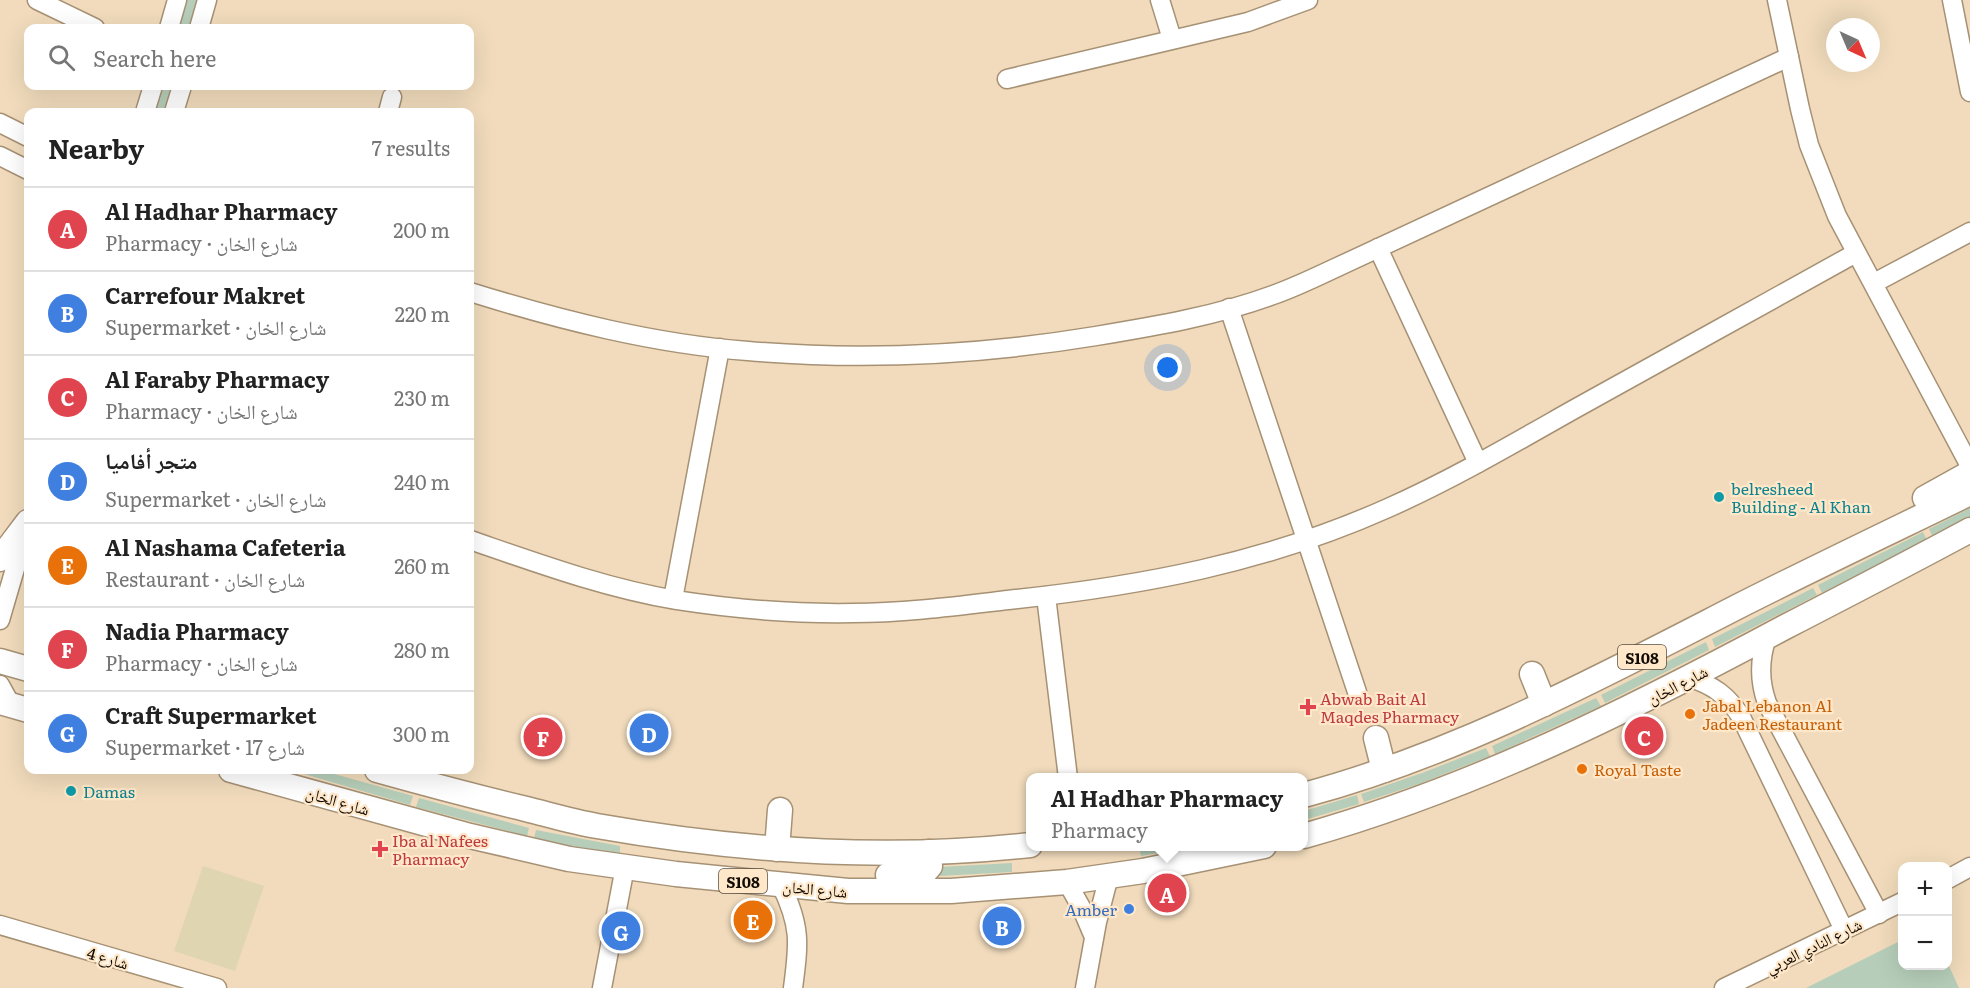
<!DOCTYPE html>
<html lang="en">
<head>
<meta charset="utf-8">
<style>
	:root { --surface:#fff; --page:#f6f6f6; --text:#222; --muted:#767676; --line:#e0e0e0; --accent:#2563eb }
	body { margin:0; font-family:Literata,"Noto Naskh Arabic",serif; background:var(--page); color:var(--text) }
	.controls { position:absolute; right:18px; bottom:18px; display:grid; overflow:hidden; border-radius:12px; box-shadow:0 6px 24px #0002 }
	.controls button { width:54px; height:54px; display:grid; place-items:center; padding:0; border:0; border-bottom:2px solid var(--line); background:var(--surface); color:var(--text); font:30px sans-serif }
	.compass { position:absolute; left:1826px; top:18px; width:54px; height:54px; border-radius:50%; background:var(--surface); box-shadow:0 6px 24px #0002; rotate:136deg }
	.you { position:absolute; left:1168px; top:368px; width:21px; height:21px; margin:-15px; border:4px solid #fff; border-radius:50%; background:#1a73e8; box-shadow:0 0 0 9px #1a73e833 }
	.badge { display:grid; place-items:center; width:39px; height:39px; border-radius:50%; background:var(--accent); color:#fff; font-size:20px; font-weight:700 }
	.pin { position:absolute; translate:-50% -50%; border:3px solid #fff; box-shadow:0 2px 6px #0006 }
	.popup { position:absolute; left:1026px; top:773px; width:282px; height:78px; box-sizing:border-box; display:grid; place-content:center; border-radius:12px; background:var(--surface); filter:drop-shadow(0 2px 4px #0005); font-size:20px; white-space:nowrap; color:var(--muted) }
	.popup b { font-size:22px; color:var(--text) }
	.popup::after { content:''; position:absolute; left:50%; top:100%; margin-left:-12px; border:12px solid transparent; border-top-color:var(--surface) }
	.list { margin:0; padding:0; list-style:none }
	h2 { display:flex; justify-content:space-between; align-items:center; height:78px; margin:0; padding:0 24px; font-size:26px }
	h2 small { font-size:20px; font-weight:400; color:var(--muted) }
	.list li { display:grid; grid-template-columns:39px 1fr auto; gap:18px; align-items:center; box-sizing:border-box; height:84px; padding:0 24px; border-top:2px solid var(--line) }
	.list b { display:block; font-size:22px; white-space:nowrap }
	.list p { margin:0; font-size:20px; white-space:nowrap; color:var(--muted) }
	.list em { font-size:20px; font-style:normal; color:var(--muted) }
	.icon { flex:none; width:33px; height:33px; fill:none; stroke:currentColor; stroke-width:2; stroke-linecap:round; stroke-linejoin:round }
	.map { position:relative; flex:none; width:1970px; height:988px; overflow:hidden }
	.search { position:absolute; background:var(--surface); box-shadow:0 6px 24px #0002; left:24px; top:24px; width:450px; height:66px; display:flex; align-items:center; gap:15px; box-sizing:border-box; padding:0 21px; border-radius:12px; color:var(--muted); font-size:22px }
	.panel { position:absolute; background:var(--surface); box-shadow:0 6px 24px #0002; left:24px; top:108px; width:450px; height:666px; border-radius:12px }
	.map>svg:first-child { display:block }
	.green { fill:#b6ceb9 }
	.sand { fill:#dfd5b0 }
	.lines { fill:none; stroke-linecap:round; stroke-linejoin:round }
	.minor-casing { stroke:#a69174; stroke-width:21 }
	.major-casing { stroke:#a69174; stroke-width:27 }
	.minor { stroke:#fff; stroke-width:18 }
	.major { stroke:#fff; stroke-width:24 }
	.culture-dot { fill:#0f9aa8; stroke:#ffe8c9; stroke-width:2 }
	.health-dot { fill:#e0444e; stroke:#ffe8c9; stroke-width:2 }
	.food-dot { fill:#e8710a; stroke:#ffe8c9; stroke-width:2 }
	.shop-dot { fill:#3f7fe0; stroke:#ffe8c9; stroke-width:2 }
	.labels { text-anchor:middle; dominant-baseline:central; stroke-width:4.5; stroke-linejoin:round; paint-order:stroke }
	.shield { fill:#ffe8c9; stroke:#594d3e; stroke-width:1.5 }
	.shield-label { font-size:15px; font-weight:bold; fill:#120b03 }
	.culture-label { font-size:16px; fill:#0d838f; stroke:#ffe8c9; text-anchor:start }
	.street-label { font-size:16px; fill:#120b03; stroke:#ffe8c9 }
	.health-label { font-size:16px; fill:#be3a42; stroke:#ffe8c9; text-anchor:start }
	.food-label { font-size:16px; fill:#c56008; stroke:#ffe8c9; text-anchor:start }
	.shop-label { font-size:16px; fill:#366cbe; stroke:#ffe8c9; text-anchor:end }
</style>
</head>
<body>
<div class="map">
<svg width="1970" height="988" viewBox="0 0 1970 988">
	<rect width="100%" height="100%" fill="#f1dbbc"/>
	<!-- green -->
	<g class="green">
		<path d="M187,0h10l-8,28h-10z"/>
		<path d="M162,86h10l-8,26h-10z"/>
		<path d="M1970,508v11l-37,19 -4,-9z"/>
		<path d="M1923,532l4,8 -105,53 -4,-8z"/>
		<path d="M1813,588l4,7 -102,52 -3,-8z"/>
		<path d="M1706,642l3,8 -104,53 -4,-8z"/>
		<path d="M1596,698l5,8 -106,48 -3,-8z"/>
		<path d="M1486,748l4,8 -71,28 -55,18 -3,-8 61,-21z"/>
		<path d="M295,770h25l93,26 -3,9 -116,-34z"/>
		<path d="M1357,795l2,9 -55,16v-9z"/>
		<path d="M419,798l110,30 -2,8 -111,-29z"/>
		<path d="M536,830l84,16v7l-43,-6 -43,-9z"/>
		<path d="M1144,847v-1l47,1 -50,9 -2,-9z"/>
		<path d="M1012,863v9l-72,4 -1,-9z"/>
		<path d="M1902,940v26h46v-2l11,24h-153z"/>
	</g>
	<!-- sand -->
	<path class="sand" d="M203,866l61,20 -29,85 -61,-20z"/>
	<g class="lines">
		<!-- minor casing -->
		<g class="minor-casing">
			<g id="minor">
				<path d="M37,0l58,28"/>
				<path d="M1160,0l12,39"/>
				<path d="M1777,0l23,109 9,36 28,71 133,250"/>
				<path d="M1952,0l18,92"/>
				<path d="M169,28l8,-28"/>
				<path d="M199,28l8,-28"/>
				<path d="M1007,79l241,-57 60,-22"/>
				<path d="M145,112l8,-26"/>
				<path d="M174,112l8,-26"/>
				<path d="M388,112l4,-15"/>
				<path d="M0,123l28,14"/>
				<path d="M0,156l28,14"/>
				<path d="M1378,248l100,215"/>
				<path d="M1874,283l96,-51"/>
				<path d="M470,292c90,28 184,52 278,59 117,10 233,4 348,-15 60,-10 120,-20 177,-41 20,-7 39,-16 58,-25l458,-213"/>
				<path d="M1229,308l128,384"/>
				<path d="M470,540c67,23 135,48 206,60 58,9 118,14 177,13 51,0 104,-7 155,-13 133,-14 257,-37 380,-92 63,-28 123,-63 183,-97 95,-53 190,-105 285,-158"/>
				<path d="M1046,596l22,182"/>
				<path d="M673,599l47,-251"/>
				<path d="M0,620l26,-89"/>
				<path d="M1767,637c-8,23 -8,44 0,66l112,211"/>
				<path d="M1690,678c23,7 38,18 51,39l103,213"/>
				<path d="M0,685l11,20"/>
				<path d="M1948,879l22,-12"/>
				<path d="M1067,882l15,27 12,28"/>
				<path d="M781,885c20,41 18,58 12,103"/>
				<path d="M0,925l217,63"/>
				<path d="M602,988l23,-121"/>
				<path d="M1085,988l12,-66 12,-46"/>
				<path d="M1724,988l178,-86"/>
			</g>
		</g>
		<!-- major casing -->
		<g class="major-casing">
			<g id="major">
				<path d="M1925,498l45,-25"/>
				<path d="M0,559l28,-37"/>
				<path d="M0,661l28,8"/>
				<path d="M1532,674l12,30"/>
				<path d="M0,702l28,8"/>
				<path d="M1376,738l8,32"/>
				<path d="M231,770l239,66 99,23 107,15 172,17h103l116,-9 76,-11 121,-25"/>
				<path d="M377,770c50,14 99,27 149,39 24,6 47,13 71,17 142,25 289,35 433,19"/>
				<path d="M1304,795c153,-41 293,-116 433,-188 77,-39 155,-76 233,-114"/>
				<path d="M1304,836c170,-48 326,-126 481,-209 62,-32 124,-64 185,-97"/>
				<path d="M777,849l3,-39"/>
				<path d="M888,875l35,-1 7,-8 -1,-14"/>
			</g>
		</g>
		<!-- minor -->
		<use href="#minor" class="minor"/>
		<!-- major -->
		<use href="#major" class="major"/>
	</g>
	<!-- markers -->
	<g class="culture-dot">
		<circle cx="1719" cy="497" r="6"/>
		<circle cx="71" cy="791" r="6"/>
	</g>
	<g class="health-dot">
		<path d="M1305 698h6v6h6v6h-6v6h-6v-6h-6v-6h6z"/>
		<path d="M377 840h6v6h6v6h-6v6h-6v-6h-6v-6h6z"/>
	</g>
	<g class="food-dot">
		<circle cx="1690" cy="714" r="6"/>
		<circle cx="1582" cy="769" r="6"/>
	</g>
	<circle class="shop-dot" cx="1129" cy="909" r="6"/>
	<g class="labels">
		<!-- shield labels -->
		<g class="shield">
			<rect x="1618" y="645" width="48" height="24" rx="4.5"/>
			<rect x="719" y="869" width="48" height="24" rx="4.5"/>
		</g>
		<g class="shield-label">
			<text x="1642" y="657">S108</text>
			<text x="743" y="881">S108</text>
		</g>
		<!-- culture labels -->
		<g class="culture-label">
			<text x="1731" y="488">belresheed<tspan x="1731" dy="18">Building - Al Khan</tspan></text>
			<text x="83" y="791">Damas</text>
		</g>
		<!-- street labels -->
		<g class="street-label">
			<text transform="translate(1677 684) rotate(-27)">شارع الخان</text>
			<text transform="translate(338 800) rotate(16)">شارع الخان</text>
			<text transform="translate(815 888) rotate(5)">شارع الخان</text>
			<text transform="translate(1813 945) rotate(-26)">شارع النادي العربي</text>
			<text transform="translate(108 957) rotate(16)">شارع 4</text>
		</g>
		<!-- health labels -->
		<g class="health-label">
			<text x="1320" y="698">Abwab Bait Al<tspan x="1320" dy="18">Maqdes Pharmacy</tspan></text>
			<text x="392" y="840">Iba al Nafees<tspan x="392" dy="18">Pharmacy</tspan></text>
		</g>
		<!-- food labels -->
		<g class="food-label">
			<text x="1702" y="705">Jabal Lebanon Al<tspan x="1702" dy="18">Jadeen Restaurant</tspan></text>
			<text x="1594" y="769">Royal Taste</text>
		</g>
		<!-- shop labels -->
		<g class="shop-label">
			<text x="1117" y="909">Amber</text>
		</g>
	</g>
</svg>
<div class="controls">
<button>+</button>
<button>−</button>
</div>
<svg class="compass" viewBox="-18 -18 36 36"><path d="M0-13l5 13h-10z" fill="#e53935"/><path d="M0 13l5-13h-10z" fill="#767676"/></svg>
<div class="you"></div>
<div class="pin badge" style="left:1167px;top:893px;background:#e0444e">A</div>
<div class="popup"><b>Al Hadhar Pharmacy</b>Pharmacy</div>
<div class="pin badge" style="left:1002px;top:926px;background:#3f7fe0">B</div>
<div class="pin badge" style="left:1644px;top:736px;background:#e0444e">C</div>
<div class="pin badge" style="left:649px;top:733px;background:#3f7fe0">D</div>
<div class="pin badge" style="left:753px;top:920px;background:#e8710a">E</div>
<div class="pin badge" style="left:543px;top:737px;background:#e0444e">F</div>
<div class="pin badge" style="left:621px;top:931px;background:#3f7fe0">G</div>
<div class="search"><svg class="icon" aria-label="search" viewBox="0 0 24 24"><circle cx="10" cy="10" r="6"/><path d="M15 15l6 6"/></svg>Search here</div>
<section class="panel">
<h2>Nearby<small>7 results</small></h2>
<ul class="list">
<li><span class="badge" style="background:#e0444e">A</span><div><b>Al Hadhar Pharmacy</b><p>Pharmacy · شارع الخان</p></div><em>200 m</em></li>
<li><span class="badge" style="background:#3f7fe0">B</span><div><b>Carrefour Makret</b><p>Supermarket · شارع الخان</p></div><em>220 m</em></li>
<li><span class="badge" style="background:#e0444e">C</span><div><b>Al Faraby Pharmacy</b><p>Pharmacy · شارع الخان</p></div><em>230 m</em></li>
<li><span class="badge" style="background:#3f7fe0">D</span><div><b>متجر أفاميا</b><p>Supermarket · شارع الخان</p></div><em>240 m</em></li>
<li><span class="badge" style="background:#e8710a">E</span><div><b>Al Nashama Cafeteria</b><p>Restaurant · شارع الخان</p></div><em>260 m</em></li>
<li><span class="badge" style="background:#e0444e">F</span><div><b>Nadia Pharmacy</b><p>Pharmacy · شارع الخان</p></div><em>280 m</em></li>
<li><span class="badge" style="background:#3f7fe0">G</span><div><b>Craft Supermarket</b><p>Supermarket · شارع 17</p></div><em>300 m</em></li>
</ul>
</section>
</div>
</body>
</html>
